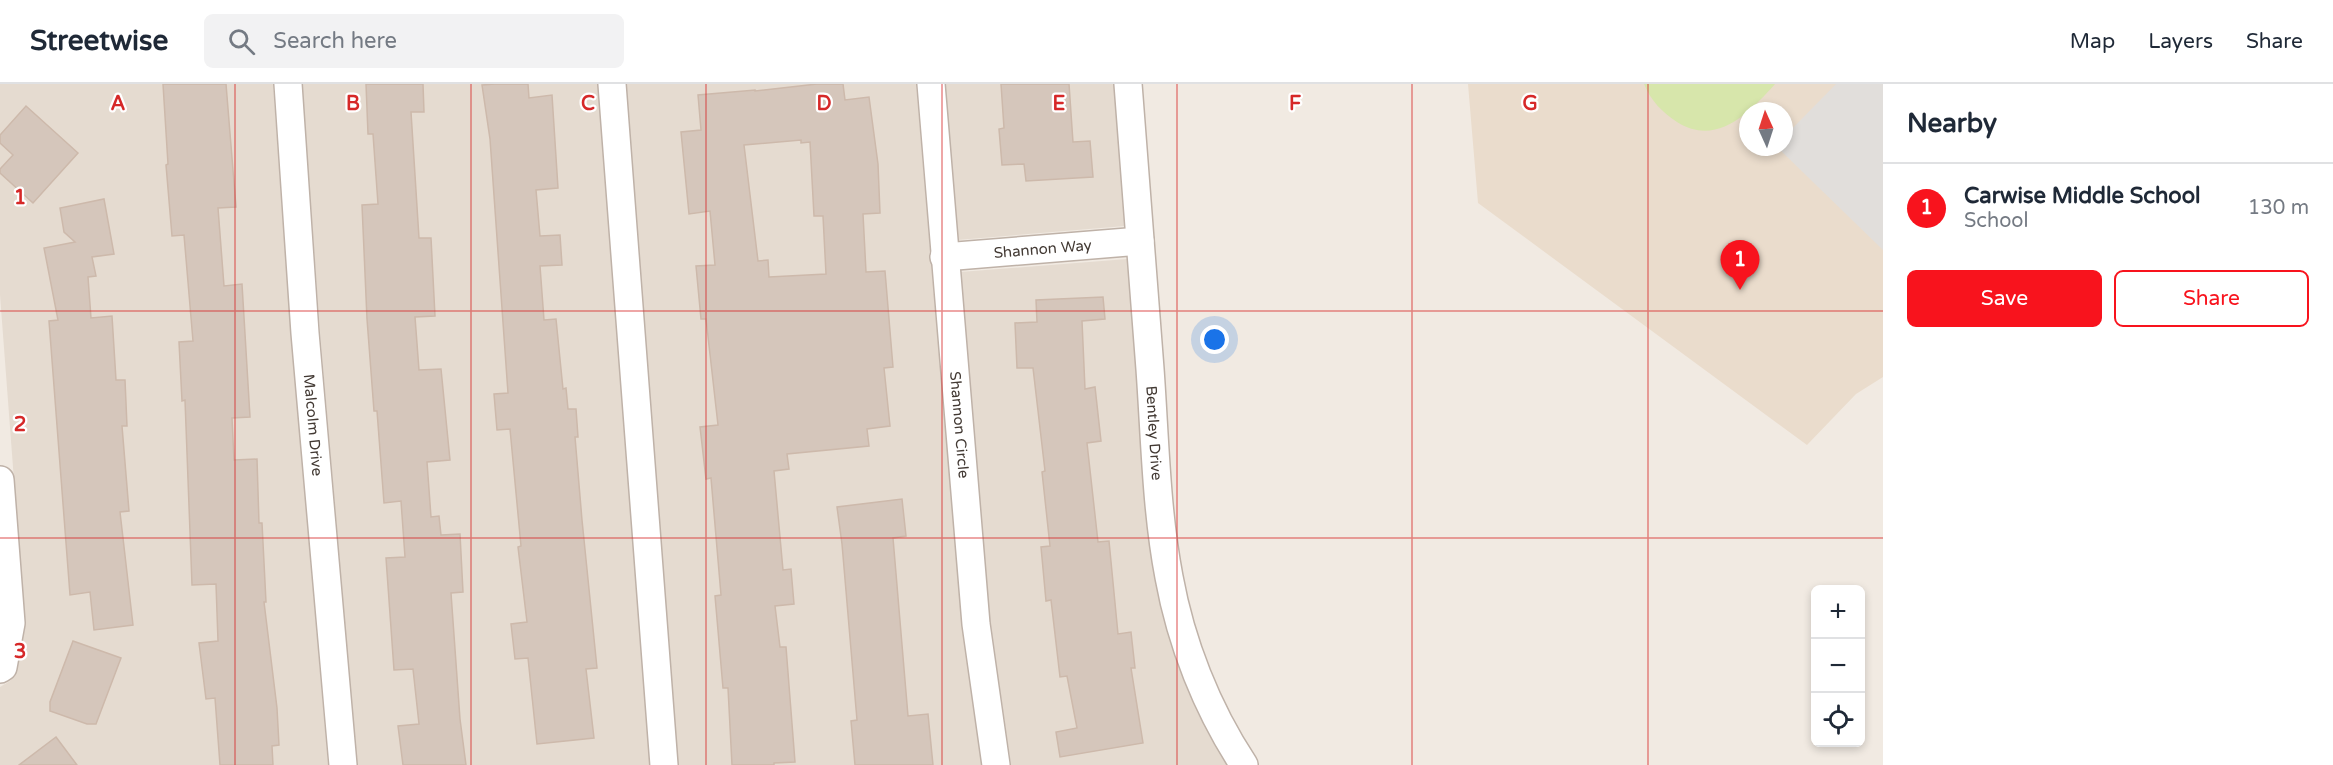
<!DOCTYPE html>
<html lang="en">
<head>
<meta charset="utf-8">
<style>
	:root { --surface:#fff; --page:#f2f2f3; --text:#1f2937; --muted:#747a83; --line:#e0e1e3; --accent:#f8131d }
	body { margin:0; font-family:"Varela Round",sans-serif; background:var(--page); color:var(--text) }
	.controls { position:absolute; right:18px; bottom:18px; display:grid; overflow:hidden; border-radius:9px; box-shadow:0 3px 9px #0003 }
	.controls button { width:54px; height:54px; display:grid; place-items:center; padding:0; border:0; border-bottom:2px solid var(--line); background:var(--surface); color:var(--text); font:30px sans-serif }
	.compass { position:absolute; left:1739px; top:18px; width:54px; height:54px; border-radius:50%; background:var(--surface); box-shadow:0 3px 9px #0003; rotate:357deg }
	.you { position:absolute; left:1215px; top:256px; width:21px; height:21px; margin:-15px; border:4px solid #fff; border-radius:50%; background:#1a73e8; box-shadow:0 0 0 9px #1a73e833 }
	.badge { display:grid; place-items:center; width:39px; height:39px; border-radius:50%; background:var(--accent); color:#fff; font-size:20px; font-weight:700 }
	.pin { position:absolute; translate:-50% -50px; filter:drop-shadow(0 2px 3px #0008) }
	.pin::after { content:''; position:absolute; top:32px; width:21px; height:18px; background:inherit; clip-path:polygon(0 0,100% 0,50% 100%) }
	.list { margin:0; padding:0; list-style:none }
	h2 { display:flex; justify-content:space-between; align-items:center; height:78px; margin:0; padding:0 24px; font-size:26px }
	h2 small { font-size:20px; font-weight:400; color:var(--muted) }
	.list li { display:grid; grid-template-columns:39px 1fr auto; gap:18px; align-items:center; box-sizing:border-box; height:90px; padding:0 24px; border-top:2px solid var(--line) }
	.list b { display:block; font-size:22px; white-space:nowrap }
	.list p { margin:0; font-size:20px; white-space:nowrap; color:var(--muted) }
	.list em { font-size:20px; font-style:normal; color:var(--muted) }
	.actions { display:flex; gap:12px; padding:18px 24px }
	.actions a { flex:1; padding:14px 0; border:2px solid var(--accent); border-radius:9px; text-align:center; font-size:21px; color:var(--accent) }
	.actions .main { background:var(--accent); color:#fff }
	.icon { flex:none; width:33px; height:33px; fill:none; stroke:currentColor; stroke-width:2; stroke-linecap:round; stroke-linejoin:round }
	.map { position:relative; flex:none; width:1883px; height:681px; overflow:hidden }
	header { display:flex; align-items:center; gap:36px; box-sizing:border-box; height:84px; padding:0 30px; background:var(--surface); border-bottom:2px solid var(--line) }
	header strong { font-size:28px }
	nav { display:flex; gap:33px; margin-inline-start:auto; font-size:21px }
	.search { width:420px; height:54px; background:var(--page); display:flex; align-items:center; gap:15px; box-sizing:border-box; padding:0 21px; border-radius:9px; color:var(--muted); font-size:22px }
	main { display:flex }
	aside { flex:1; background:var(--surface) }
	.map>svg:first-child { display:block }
	.residential { fill:#e5dbd0 }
	.education { fill:#eadccc; fill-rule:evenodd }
	.green { fill:#d7e6ab }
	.parking { fill:#e1dedb }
	.building { fill:#d5c6bb; stroke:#cdb9ab; stroke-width:1.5; fill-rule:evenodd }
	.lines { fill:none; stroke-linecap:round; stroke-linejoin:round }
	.minor-casing { stroke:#bfb2a8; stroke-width:30 }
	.minor { stroke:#fff; stroke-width:27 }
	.grid { fill:none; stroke:#d62828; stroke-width:1.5; stroke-opacity:0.55 }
	.labels { text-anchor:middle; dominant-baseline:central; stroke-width:4.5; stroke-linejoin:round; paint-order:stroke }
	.street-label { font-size:15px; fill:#423933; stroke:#fff }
	.grid-label { font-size:20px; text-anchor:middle; font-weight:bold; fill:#d62828; stroke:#fff; stroke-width:4.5; stroke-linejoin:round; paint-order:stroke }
</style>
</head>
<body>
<header>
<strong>Streetwise</strong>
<div class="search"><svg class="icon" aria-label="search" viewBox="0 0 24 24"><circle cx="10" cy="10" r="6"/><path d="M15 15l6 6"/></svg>Search here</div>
<nav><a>Map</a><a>Layers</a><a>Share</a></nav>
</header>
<main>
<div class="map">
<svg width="1883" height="681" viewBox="0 0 1883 681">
	<rect width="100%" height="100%" fill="#f1eae2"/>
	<!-- residential -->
	<g class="residential">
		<path d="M0,0h273l18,250 37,431h-328v-78l10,-6 7,-11 8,-44 -25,-331z"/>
		<path d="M302,0h296l52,681h-293l-37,-434z"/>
		<path d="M626,0h290l46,542 20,139h-304z"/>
		<path d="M945,0h169l11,142 -168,14z"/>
		<path d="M1127,175l22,279 6,43 8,35 23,68 15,34 26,47h-216l-21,-143 -30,-350z"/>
	</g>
	<!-- education -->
	<path class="education" d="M1468,0h415v293l-27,17 -49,51 -329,-242zM1748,27h36v36h-36z"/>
	<!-- green -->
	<path class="green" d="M1644,0h131c-26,29 -58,63 -98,38 -15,-10 -26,-21 -33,-38z"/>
	<!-- parking -->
	<path class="parking" d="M1836,0h47v166l-106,-103h7v-10z"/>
	<!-- building -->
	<g class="building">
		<path d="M163,0h63l10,123 -18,1 6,78 18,-2 8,133 -18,1 2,42 23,-1 2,64h3l4,79h-2l13,106 2,37 -7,1 1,19h-53l-5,-67 -9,1 -7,-56 19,-2 -2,-57 -24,1 -7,-185 -3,1 -3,-59 14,-1 -9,-106 -12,1 -6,-71 2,-1z"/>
		<path d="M366,0h57l1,28h-13l8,126h12l4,78 -20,1 4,53 22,-1 9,91 -23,2 4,55 8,-1 2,19 19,-1 3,58 -12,1 9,126 6,46h-63l-5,-39 21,-2 -6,-55 -19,1 -8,-112 19,-1 -4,-56 -17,2 -7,-92h-3l-7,-92 -5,-114 16,-1 -5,-70h-5z"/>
		<path d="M495,0h33l1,14 23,-3 6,93 -22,2 4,46 20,-1 2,30 -22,1 4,54 12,-1 7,70 3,-1 2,21h8l2,28h-3l7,83 15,148 -11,1 8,69 -57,6 -9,-86 -13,1 -4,-35 16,-2 -9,-75 3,-1 -11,-117 -13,1 -3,-36 14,-1 -18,-254 -8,-54z"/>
		<path d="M817,0h26l2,16 24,-3 9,67 2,49 -17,1 3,58 19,-1 8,96 -9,1 6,58 -23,3 2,17 -82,8 2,15 -15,2 9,99 8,-1 3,35 -19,2 5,41h6l9,115 -21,1v2h-42l-4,-77h-5l-8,-92 6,-1 -10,-117 -5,1 -6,-52 18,-2 -12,-106h-5l-5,-53 19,-1 -5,-54 -21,3 -8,-82 20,-2 -3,-35 57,-5v1zM801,56v3l9,-1 4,74h9l3,58 -57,3 -1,-17 -10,1 -14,-116z"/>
		<path d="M1001,0h68l4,58 17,-1 3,36 -67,4 -2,-17 -22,1 -3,-36 5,-1z"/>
		<path d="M26,22l52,47 -45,50 -33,-30v-4l13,-14 -13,-12v-8z"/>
		<path d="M104,115l10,55 -22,3 4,19 -8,1 3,41 21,-2 4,64h9l2,46h-5l7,85 -9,1 13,113 -39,5 -4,-38 -20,3 -21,-274 9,-1 -14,-72 31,-6 -11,-10 -4,-24z"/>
		<path d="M1103,213l2,22 -23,2 3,68 10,-2 6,54 -14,2 11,99 11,-1 9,93 13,-2 4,36h-4l12,75 -83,14 -4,-25 21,-4 -10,-52 -7,1 -9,-77 -5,1 -5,-54 9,-1 -8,-74 3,-1 -12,-103h-16l-2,-45 22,-1 -1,-22z"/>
		<path d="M902,415l4,37 -13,2 15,178 20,-2 5,51h-78l-4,-44 6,-1 -15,-176 -5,-37z"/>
		<path d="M73,557l48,17 -25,66h-9l-37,-13v-9z"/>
		<path d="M56,653l21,28h-58z"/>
	</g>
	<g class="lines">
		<!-- minor casing -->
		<g class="minor-casing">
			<g id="minor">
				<path id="s1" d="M288,0l17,249 38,432"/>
				<path d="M612,0l52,681"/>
				<path id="s2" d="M931,0l45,540 20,141"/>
				<path id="s3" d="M1128,0c8,95 15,190 22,285 5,69 6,140 19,208 12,66 38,132 75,188"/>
				<path id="s4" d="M944,173l196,-16"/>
				<path d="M0,396l11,143 -8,44 -3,2"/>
			</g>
		</g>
		<!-- minor -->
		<use href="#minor" class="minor"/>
	</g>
	<!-- grid -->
	<path class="grid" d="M235,0v681M471,0v681M706,0v681M942,0v681M1177,0v681M1412,0v681M1648,0v681M0,227h1883M0,454h1883"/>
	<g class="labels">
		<!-- street labels -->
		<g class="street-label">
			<text stroke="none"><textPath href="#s4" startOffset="99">Shannon Way</textPath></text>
			<text stroke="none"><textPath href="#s1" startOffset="342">Malcolm Drive</textPath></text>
			<text stroke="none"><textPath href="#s2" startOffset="342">Shannon Circle</textPath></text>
			<text stroke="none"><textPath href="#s3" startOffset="350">Bentley Drive</textPath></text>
		</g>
	</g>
	<g class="grid-label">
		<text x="118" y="26">A</text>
		<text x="353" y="26">B</text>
		<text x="588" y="26">C</text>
		<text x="824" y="26">D</text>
		<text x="1059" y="26">E</text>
		<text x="1295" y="26">F</text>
		<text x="1530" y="26">G</text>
		<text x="20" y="120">1</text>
		<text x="20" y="347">2</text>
		<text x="20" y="574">3</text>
	</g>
</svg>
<div class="controls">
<button>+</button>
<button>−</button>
<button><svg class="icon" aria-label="locate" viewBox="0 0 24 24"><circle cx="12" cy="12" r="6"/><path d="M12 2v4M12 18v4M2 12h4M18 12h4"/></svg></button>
</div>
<svg class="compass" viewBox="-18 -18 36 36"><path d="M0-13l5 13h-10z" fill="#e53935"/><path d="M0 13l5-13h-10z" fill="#747a83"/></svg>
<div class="you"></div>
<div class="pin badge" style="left:1740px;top:206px">1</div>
</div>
<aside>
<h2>Nearby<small></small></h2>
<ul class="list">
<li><span class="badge">1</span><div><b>Carwise Middle School</b><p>School</p></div><em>130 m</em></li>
</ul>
<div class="actions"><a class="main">Save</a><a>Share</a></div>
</aside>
</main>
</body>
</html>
